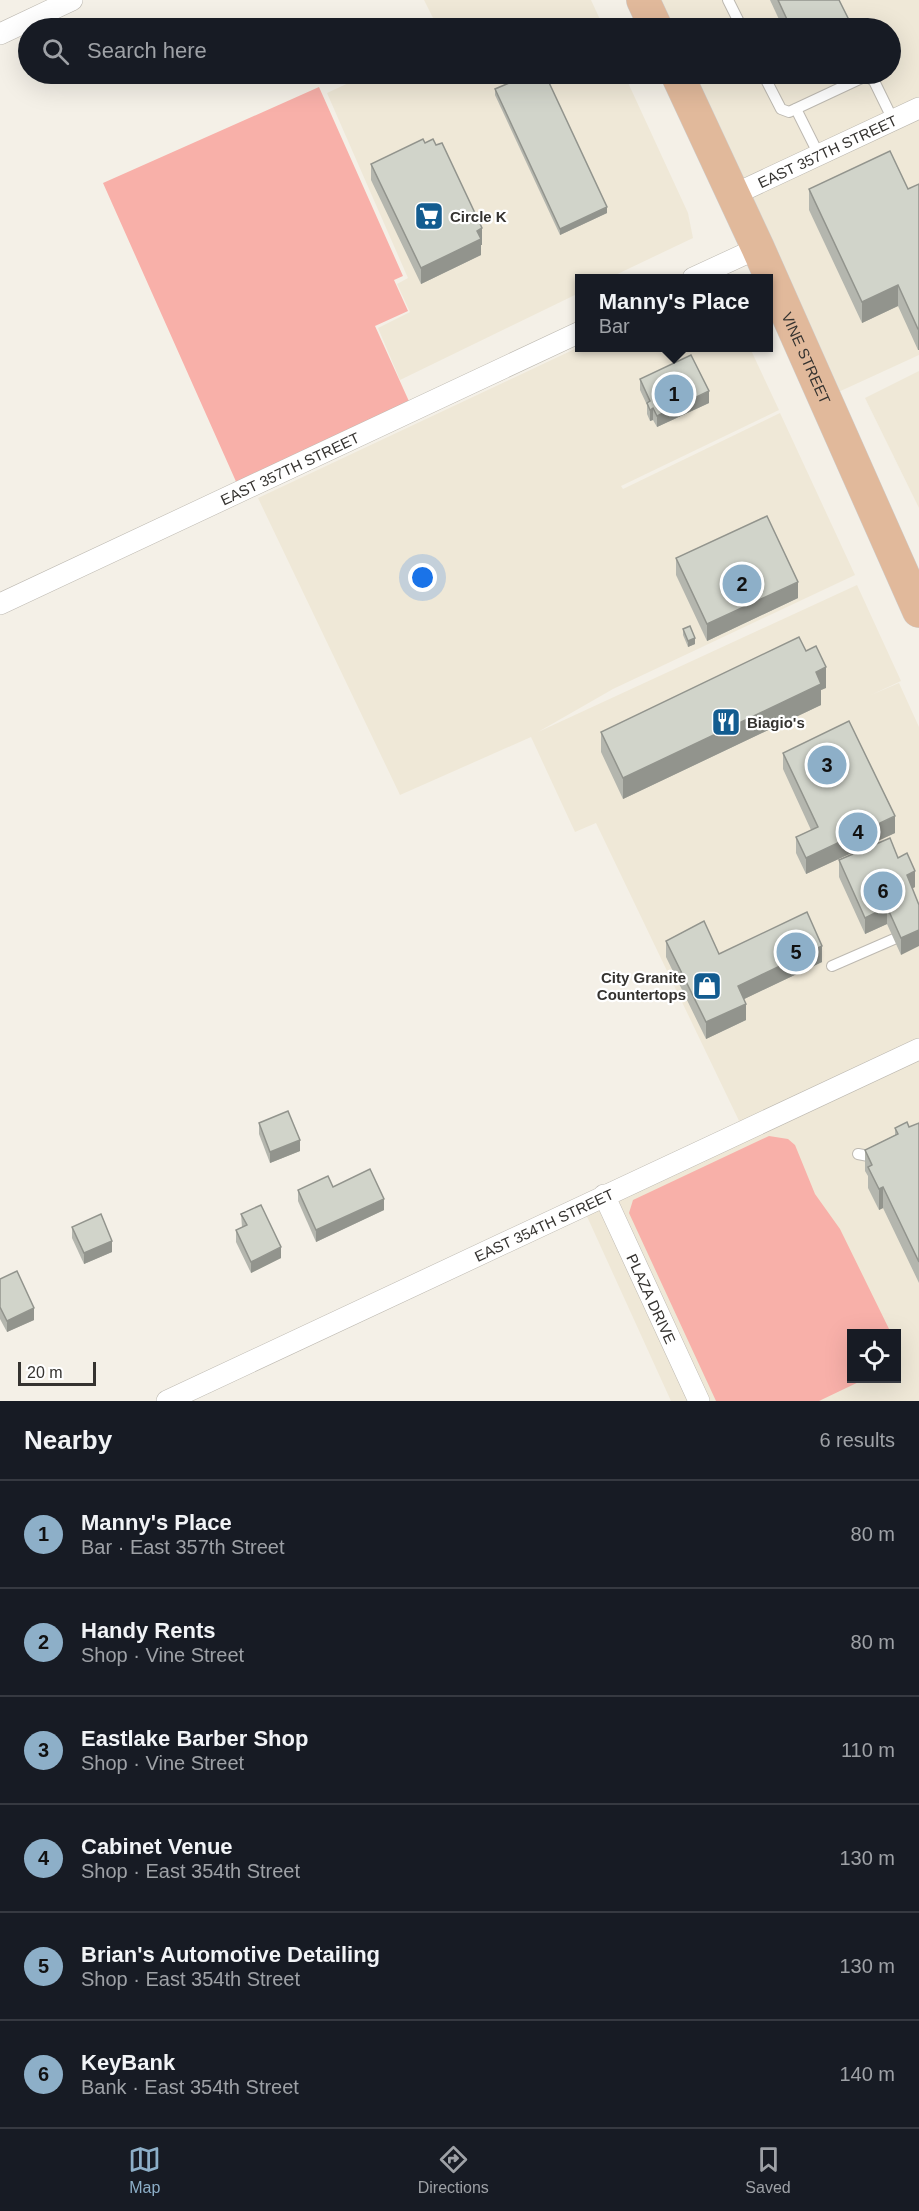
<!DOCTYPE html>
<html lang="en">
<head>
<meta charset="utf-8">
<style>
	:root { --surface:#171b24; --page:#20242c; --text:#f1f3f6; --muted:#9ea1a6; --line:#363941; --accent:#8dafc8 }
	body { margin:0; font-family:Helvetica,sans-serif; background:var(--page); color:var(--text) }
	.controls { position:absolute; right:18px; bottom:18px; display:grid; overflow:hidden; border-radius:0px; box-shadow:0 6px 24px #0002 }
	.controls button { width:54px; height:54px; display:grid; place-items:center; padding:0; border:0; border-bottom:2px solid var(--line); background:var(--surface); color:var(--text); font:30px sans-serif }
	.scale { position:absolute; left:18px; bottom:15px; width:78px; box-sizing:border-box; padding-left:6px; border:3px solid #353330; border-top:0; font-size:16px; line-height:21px; white-space:nowrap; color:#353330; -webkit-text-stroke:4px #fff; paint-order:stroke }
	.you { position:absolute; left:423px; top:578px; width:21px; height:21px; margin:-15px; border:4px solid #fff; border-radius:50%; background:#1a73e8; box-shadow:0 0 0 9px #1a73e833 }
	.badge { display:grid; place-items:center; width:39px; height:39px; border-radius:50%; background:var(--accent); color:#111; font-size:20px; font-weight:700 }
	.pin { position:absolute; translate:-50% -50%; border:3px solid #fff; box-shadow:0 2px 6px #0006 }
	.popup { position:absolute; left:575px; top:274px; width:198px; height:78px; box-sizing:border-box; display:grid; place-content:center; border-radius:0px; background:var(--surface); filter:drop-shadow(0 2px 4px #0005); font-size:20px; white-space:nowrap; color:var(--muted) }
	.popup b { font-size:22px; color:var(--text) }
	.popup::after { content:''; position:absolute; left:50%; top:100%; margin-left:-12px; border:12px solid transparent; border-top-color:var(--surface) }
	.list { margin:0; padding:0; list-style:none }
	h2 { display:flex; justify-content:space-between; align-items:center; height:78px; margin:0; padding:0 24px; font-size:26px }
	h2 small { font-size:20px; font-weight:400; color:var(--muted) }
	.list li { display:grid; grid-template-columns:39px 1fr auto; gap:18px; align-items:center; box-sizing:border-box; height:108px; padding:0 24px; border-top:2px solid var(--line) }
	.list b { display:block; font-size:22px; white-space:nowrap }
	.list p { margin:0; font-size:20px; white-space:nowrap; color:var(--muted) }
	.list em { font-size:20px; font-style:normal; color:var(--muted) }
	.icon { flex:none; width:33px; height:33px; fill:none; stroke:currentColor; stroke-width:2; stroke-linecap:round; stroke-linejoin:round }
	.map { position:relative; flex:none; width:919px; height:1401px; overflow:hidden }
	.search { position:absolute; background:var(--surface); box-shadow:0 6px 24px #0002; left:18px; right:18px; top:18px; height:66px; display:flex; align-items:center; gap:15px; box-sizing:border-box; padding:0 21px; border-radius:33px; color:var(--muted); font-size:22px }
	.sheet { height:726px; background:var(--surface) }
	nav { display:flex; justify-content:space-around; align-items:center; box-sizing:border-box; height:84px; border-top:2px solid var(--line); background:var(--surface); font-size:16px; color:var(--muted) }
	nav a { display:grid; justify-items:center; gap:3px }
	nav .on { color:var(--accent) }
	.map>svg:first-child { display:block }
	.built { fill:#efe8d7; fill-rule:evenodd }
	.green { fill:#f8b0a9 }
	.lines { fill:none; stroke-linecap:round; stroke-linejoin:round }
	.service-casing { stroke:#bdb9b1; stroke-width:12 }
	.minor-casing { stroke:#bdb9b1; stroke-width:22 }
	.primary-casing { stroke:#cfcecd; stroke-width:34 }
	.service { stroke:#fff; stroke-width:10 }
	.minor { stroke:#fff; stroke-width:21 }
	.primary { stroke:#e1b99b; stroke-width:33 }
	.wall { fill:#b4b6ae }
	.shaded-wall { fill:#92948d }
	.building { fill:#d1d4ca; stroke:#92948d; stroke-width:1.5 }
	.labels { text-anchor:middle; dominant-baseline:central; stroke-width:4.5; stroke-linejoin:round; paint-order:stroke }
	.street-label { font-size:15px; fill:#353330; stroke:#fff }
	.poi-label { font-size:15px; font-weight:bold; fill:#353330; stroke:#fff; text-anchor:start }
</style>
</head>
<body>
<div class="map">
<svg width="919" height="1401" viewBox="0 0 919 1401">
	<rect width="100%" height="100%" fill="#f4f0e7"/>
	<!-- built -->
	<g class="built">
		<path d="M424,0h167l13,28h-166z"/>
		<path d="M648,0h271v355l-85,39 -152,-320h208v-46h-228z"/>
		<path d="M368,74h256l64,139 5,25 -84,40h-29l-1,15 -179,87 -22,-52 32,-16 -13,-28 11,-6 -81,-185z"/>
		<path d="M579,347l171,1 29,62 -158,76 2,3 157,-76 75,162 -242,114 -75,43 319,-147 44,96 -30,14 28,-12 20,44v311l-178,87 -145,-302 -21,9 -44,-95 -131,58 -142,-297z"/>
		<path d="M919,371v137l-54,-110z"/>
		<path d="M919,1055v346h-248l-86,-189zM852,1334h44v44h-44z"/>
	</g>
	<!-- green -->
	<g class="green">
		<path d="M319,87l84,189 -9,4 14,31 -33,15 37,82 -174,78 -135,-303z"/>
		<path d="M769,1136l19,3 7,6 20,49 25,35 51,104 -39,1v44l13,1 -46,22h-103l-87,-188 4,-13z"/>
	</g>
	<g class="lines">
		<!-- service casing -->
		<g class="service-casing">
			<g id="service">
				<path d="M728,0l14,28"/>
				<path d="M763,74l18,35 8,3 77,-36 8,5 19,39"/>
				<path d="M796,109l23,46"/>
				<path d="M832,966l62,-27"/>
				<path d="M858,1154l21,4"/>
			</g>
		</g>
		<!-- minor casing -->
		<g class="minor-casing">
			<g id="minor">
				<path d="M0,34l72,-34"/>
				<path id="s1" d="M733,195l186,-87"/>
				<path d="M693,278l65,-30"/>
				<path id="s2" d="M0,604l580,-272"/>
				<path id="s3" d="M604,1195l95,206"/>
				<path id="s4" d="M167,1401l752,-352"/>
			</g>
		</g>
		<!-- primary casing -->
		<g class="primary-casing">
			<g id="primary">
				<path d="M643,0l13,28"/>
				<path id="s5" d="M677,74l81,174 161,363"/>
			</g>
		</g>
		<!-- service -->
		<use href="#service" class="service"/>
		<!-- minor -->
		<use href="#minor" class="minor"/>
		<!-- primary -->
		<use href="#primary" class="primary"/>
	</g>
	<!-- wall -->
	<g class="wall">
		<path d="M770,0h69l14,28h-70z"/>
		<path d="M495,89l112,124 -47,22 -65,-140z"/>
		<path d="M371,164l111,81h-1v10l-60,29 -50,-104z"/>
		<path d="M919,184l-1,166 -20,-44 -36,17 -53,-113v-21h99z"/>
		<path d="M640,379l69,24 -52,24 -4,-7 -3,1 -3,-7v-9l-7,-15z"/>
		<path d="M676,558l122,40 -91,43 -31,-66z"/>
		<path d="M683,629l12,15 -7,3 -5,-12z"/>
		<path d="M826,688l-5,2v15l-198,94 -22,-47v-20z"/>
		<path d="M783,753l112,80 -89,41 -10,-21v-16l15,-7 -28,-61z"/>
		<path d="M839,860l76,27 -3,2 -11,66 -14,-31 -22,10 -26,-57z"/>
		<path d="M666,941l53,13 103,8 -78,37 2,21 -40,19 -40,-82z"/>
		<path d="M259,1123l41,28 -30,12 -11,-29z"/>
		<path d="M919,1123v160l-36,-75 -4,2 -11,-22v-12l-3,-5v-21l30,-15v-7l14,-1z"/>
		<path d="M333,1187l51,23 -68,32 -18,-41v-11z"/>
		<path d="M241,1214l40,44 -30,15 -15,-31v-12l6,-3z"/>
		<path d="M72,1227l40,25 -28,12 -12,-26z"/>
		<path d="M0,1279l34,41 -27,12 -7,-13z"/>
	</g>
	<!-- shaded-wall -->
	<g class="shaded-wall">
		<path d="M607,207v6l-47,22v-6z"/>
		<path d="M482,228v17h-1v10l-60,29v-16z"/>
		<path d="M898,285v21l-36,17v-21z"/>
		<rect x="918" y="329" width="1" height="21"/>
		<path d="M709,391v12l-52,24v-11z"/>
		<path d="M653,408v12l-3,1v-11z"/>
		<path d="M798,582v16l-91,43v-17z"/>
		<path d="M695,638v6l-7,3v-6z"/>
		<path d="M826,667v21l-5,2v15l-198,94v-21l193,-106z"/>
		<path d="M895,816v17l-89,41v-16z"/>
		<path d="M915,871v16l-8,4v-16z"/>
		<path d="M887,907v17l-22,10v-16z"/>
		<path d="M919,930v16l-18,9v-17z"/>
		<path d="M822,946v16l-84,40v-16z"/>
		<path d="M746,1004v16l-40,19v-17z"/>
		<path d="M300,1140v11l-30,12v-11z"/>
		<path d="M883,1187v21l-4,2v-21z"/>
		<path d="M384,1199v11l-68,32v-12z"/>
		<path d="M112,1241v11l-28,12v-11z"/>
		<path d="M281,1247v11l-30,15v-11z"/>
		<path d="M34,1308v12l-27,12v-11z"/>
	</g>
	<!-- building -->
	<g class="building">
		<path d="M778,0h61l14,28h-62z"/>
		<path d="M530,74h15l62,133 -47,22 -65,-140z"/>
		<path d="M423,139l2,4 8,-4 3,6 6,-2 40,85 -5,3 4,8 -60,29 -50,-104z"/>
		<path d="M890,151l18,38 11,-5v145h-1l-20,-44 -36,17 -53,-113z"/>
		<path d="M691,355l18,36 -52,25 -4,-8 -3,2 -3,-7 3,-2 -10,-22z"/>
		<path d="M767,516l31,66 -91,42 -31,-66z"/>
		<path d="M690,626l5,12 -7,3 -5,-12z"/>
		<path d="M799,637l7,14 10,-5 10,21 -10,5 5,12 -198,94 -22,-46z"/>
		<path d="M849,721l46,95 -89,42 -10,-21 22,-10 -35,-74z"/>
		<path d="M890,838l8,20 9,-5 8,18 -8,4 12,30v25l-18,8 -14,-31 -22,11 -26,-58z"/>
		<path d="M807,912l15,34 -84,40 8,18 -40,18 -40,-81 38,-20 15,33z"/>
		<path d="M288,1111l12,29 -30,12 -11,-29z"/>
		<path d="M907,1122l2,5 10,-4v139l-36,-75 -4,2 -11,-22 4,-2 -7,-15 33,-16 -3,-6z"/>
		<path d="M370,1169l14,30 -68,31 -18,-40 30,-14 5,11z"/>
		<path d="M261,1205l20,42 -30,15 -15,-32 11,-5 -6,-11z"/>
		<path d="M101,1214l11,27 -28,12 -12,-26z"/>
		<path d="M17,1271l17,37 -27,13 -7,-14v-28z"/>
	</g>
	<!-- icons -->
	<defs>
		<g id="supermarket-square" transform="scale(1.5)"><rect x="-9" y="-9" width="18" height="18" rx="4" fill="#135c90" stroke="#fff"/><path d="M-6-5.5h2.5l.6 2H6L4.5 2H-2.5L-4.4-4H-6ZM-1.5 3.2a1.3 1.3 0 1 0 .1 0ZM3 3.2a1.3 1.3 0 1 0 .1 0Z" fill="#fff"/></g>
		<g id="restaurant-square" transform="scale(1.5)"><rect x="-9" y="-9" width="18" height="18" rx="4" fill="#135c90" stroke="#fff"/><path d="M-5-6h1v4h1v-4h1v4h1v-4h1v5L-1.5 .5V6h-2V.5L-5-1ZM5-6V6H3V1.5H1.5Q1.5-4 5-6Z" fill="#fff"/></g>
		<g id="shop-square" transform="scale(1.5)"><rect x="-9" y="-9" width="18" height="18" rx="4" fill="#135c90" stroke="#fff"/><path d="M-5-2.5h2.3a2.7 3.5 0 0 1 5.4 0H5L5.5 6h-11ZM-1.5-2.5h3a1.5 2.3 0 0 0-3 0Z" fill="#fff"/></g>
	</defs>
	<g fill-rule="evenodd">
		<use href="#supermarket-square" x="429" y="216"/>
		<use href="#restaurant-square" x="726" y="722"/>
		<use href="#shop-square" x="707" y="986"/>
	</g>
	<g class="labels">
		<!-- street labels -->
		<g class="street-label">
			<text stroke="none"><textPath href="#s1" startOffset="104">EAST 357TH STREET</textPath></text>
			<text stroke="none"><textPath href="#s5" startOffset="312">VINE STREET</textPath></text>
			<text stroke="none"><textPath href="#s2" startOffset="320">EAST 357TH STREET</textPath></text>
			<text stroke="none"><textPath href="#s4" startOffset="416">EAST 354TH STREET</textPath></text>
			<text stroke="none"><textPath href="#s3" startOffset="114">PLAZA DRIVE</textPath></text>
		</g>
		<!-- poi labels -->
		<g class="poi-label">
			<text x="450" y="216">Circle K</text>
			<text x="747" y="722">Biagio's</text>
			<text x="686" y="977" text-anchor="end">City Granite<tspan x="686" dy="17">Countertops</tspan></text>
		</g>
	</g>
</svg>
<div class="controls">
<button><svg class="icon" aria-label="locate" viewBox="0 0 24 24"><circle cx="12" cy="12" r="6"/><path d="M12 2v4M12 18v4M2 12h4M18 12h4"/></svg></button>
</div>
<div class="scale">20 m</div>
<div class="you"></div>
<div class="pin badge" style="left:674px;top:394px">1</div>
<div class="popup"><b>Manny's Place</b>Bar</div>
<div class="pin badge" style="left:742px;top:584px">2</div>
<div class="pin badge" style="left:827px;top:765px">3</div>
<div class="pin badge" style="left:858px;top:832px">4</div>
<div class="pin badge" style="left:796px;top:952px">5</div>
<div class="pin badge" style="left:883px;top:891px">6</div>
<div class="search"><svg class="icon" aria-label="search" viewBox="0 0 24 24"><circle cx="10" cy="10" r="6"/><path d="M15 15l6 6"/></svg>Search here</div>
</div>
<section class="sheet">
<h2>Nearby<small>6 results</small></h2>
<ul class="list">
<li><span class="badge">1</span><div><b>Manny's Place</b><p>Bar · East 357th Street</p></div><em>80 m</em></li>
<li><span class="badge">2</span><div><b>Handy Rents</b><p>Shop · Vine Street</p></div><em>80 m</em></li>
<li><span class="badge">3</span><div><b>Eastlake Barber Shop</b><p>Shop · Vine Street</p></div><em>110 m</em></li>
<li><span class="badge">4</span><div><b>Cabinet Venue</b><p>Shop · East 354th Street</p></div><em>130 m</em></li>
<li><span class="badge">5</span><div><b>Brian's Automotive Detailing</b><p>Shop · East 354th Street</p></div><em>130 m</em></li>
<li><span class="badge">6</span><div><b>KeyBank</b><p>Bank · East 354th Street</p></div><em>140 m</em></li>
</ul>
</section>
<nav>
<a class="on"><svg class="icon" aria-label="map" viewBox="0 0 24 24"><path d="M3 6l6-2 6 2 6-2v14l-6 2-6-2-6 2zM9 4v14M15 6v14"/></svg>Map</a>
<a><svg class="icon" aria-label="directions" viewBox="0 0 24 24"><path d="M12 3l9 9-9 9-9-9zM9 14v-3h6M13 9l2 2-2 2"/></svg>Directions</a>
<a><svg class="icon" aria-label="saved" viewBox="0 0 24 24"><path d="M7 4h10v16l-5-4-5 4z"/></svg>Saved</a>
</nav>
</body>
</html>
